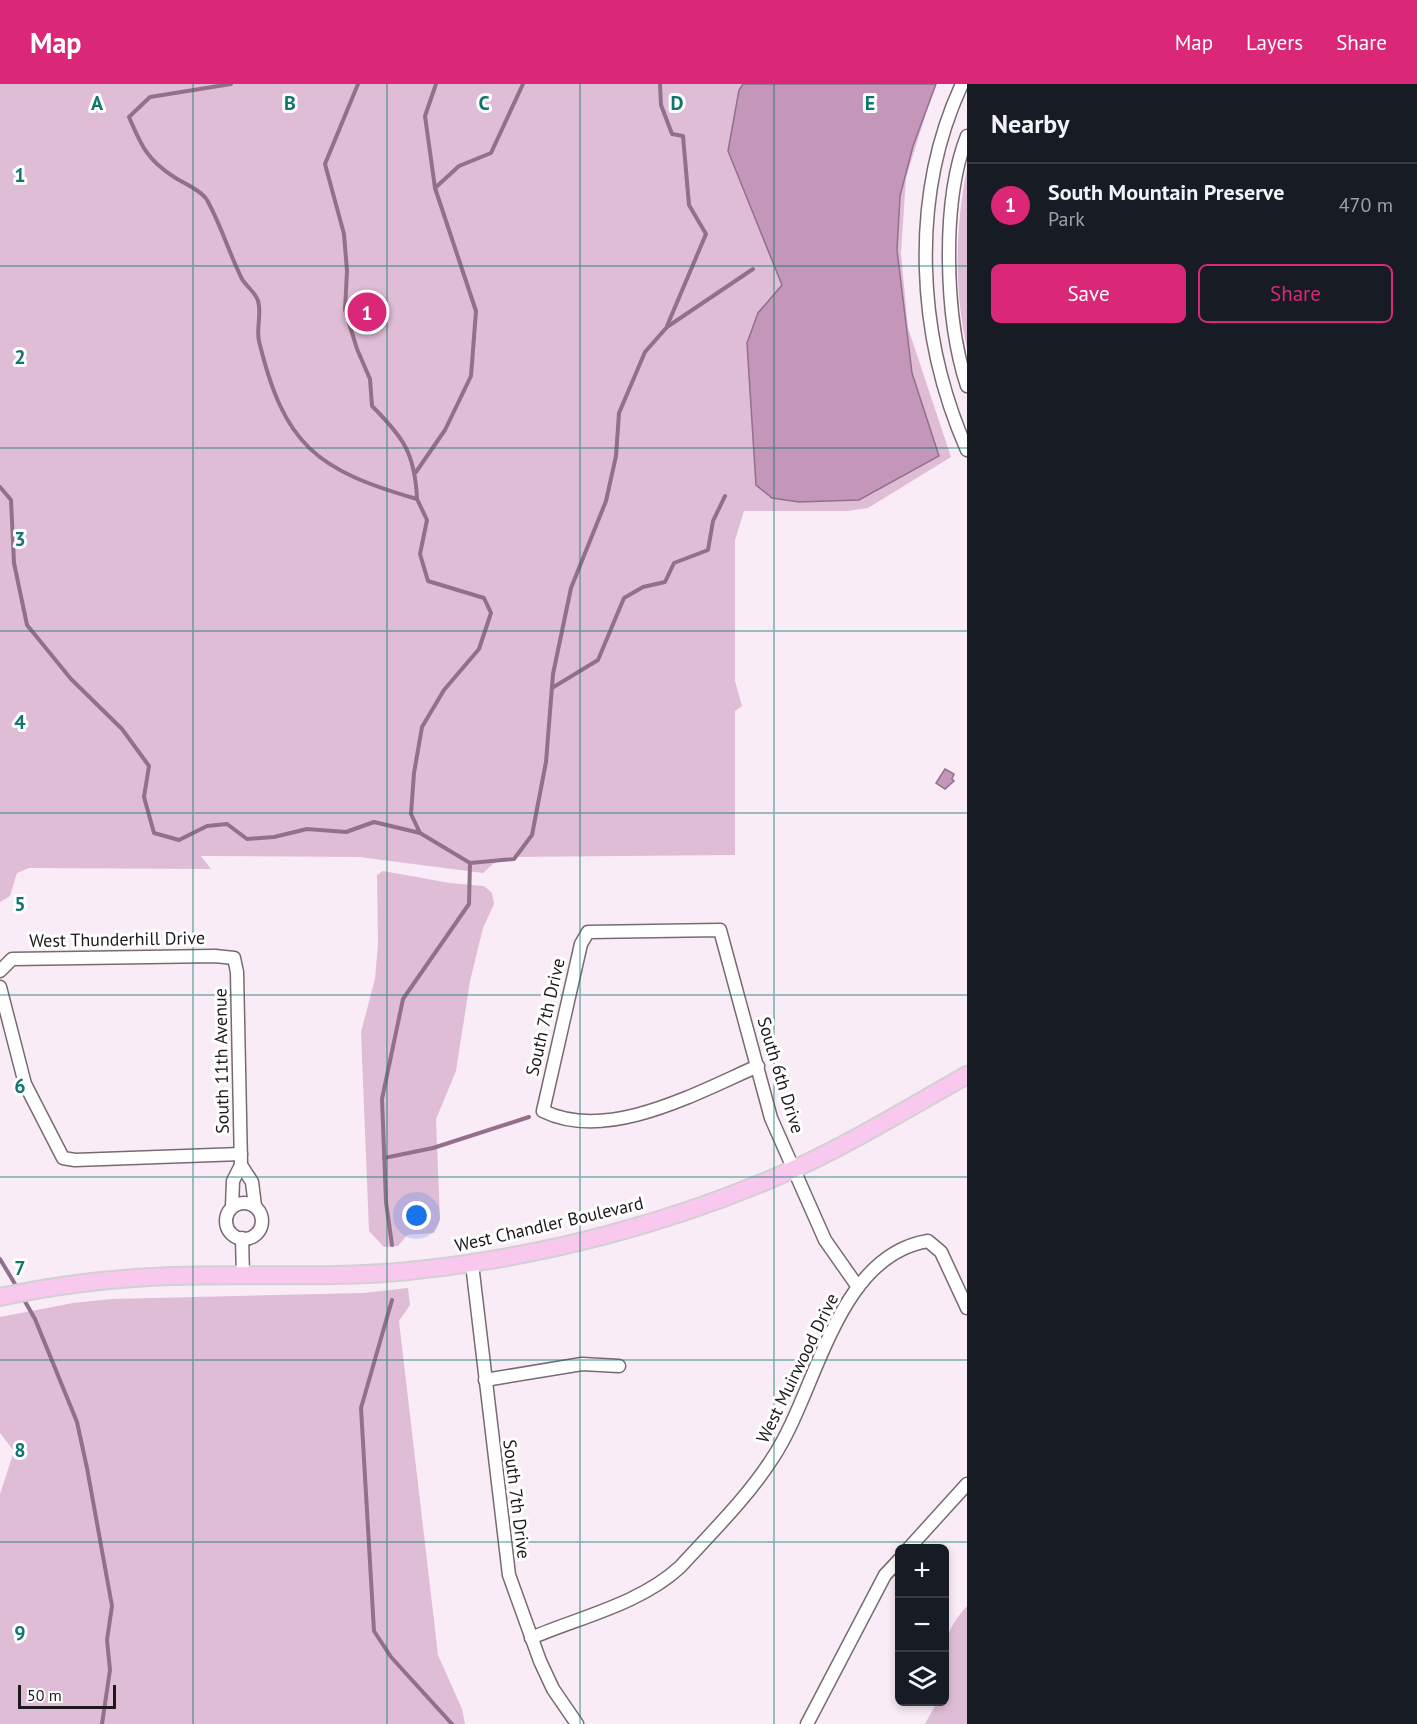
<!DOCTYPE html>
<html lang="en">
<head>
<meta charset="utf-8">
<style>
	:root { --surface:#171b24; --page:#242831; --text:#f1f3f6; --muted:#9ea1a6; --line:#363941; --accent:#db2777 }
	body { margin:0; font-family:"PT Sans",sans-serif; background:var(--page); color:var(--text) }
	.controls { position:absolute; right:18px; bottom:18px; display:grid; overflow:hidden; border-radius:9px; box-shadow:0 3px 9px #0003 }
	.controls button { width:54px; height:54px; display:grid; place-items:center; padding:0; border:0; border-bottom:2px solid var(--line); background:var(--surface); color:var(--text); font:30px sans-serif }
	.scale { position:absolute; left:18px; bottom:15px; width:98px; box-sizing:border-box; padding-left:6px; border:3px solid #1e191c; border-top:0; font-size:16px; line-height:21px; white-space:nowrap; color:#1e191c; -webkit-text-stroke:4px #fff; paint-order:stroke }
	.you { position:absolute; left:417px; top:1132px; width:21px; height:21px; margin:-15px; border:4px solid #fff; border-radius:50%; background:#1a73e8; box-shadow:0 0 0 9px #1a73e833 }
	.badge { display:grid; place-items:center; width:39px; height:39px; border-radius:50%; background:var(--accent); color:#fff; font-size:20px; font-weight:700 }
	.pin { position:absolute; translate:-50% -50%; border:3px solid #fff; box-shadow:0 2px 6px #0006 }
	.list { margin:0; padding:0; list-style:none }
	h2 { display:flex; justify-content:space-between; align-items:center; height:78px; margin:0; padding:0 24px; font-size:26px }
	h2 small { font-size:20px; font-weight:400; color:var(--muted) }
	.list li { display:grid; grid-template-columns:39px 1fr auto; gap:18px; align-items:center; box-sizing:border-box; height:84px; padding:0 24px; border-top:2px solid var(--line) }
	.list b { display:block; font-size:22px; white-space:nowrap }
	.list p { margin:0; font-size:20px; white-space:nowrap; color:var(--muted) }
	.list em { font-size:20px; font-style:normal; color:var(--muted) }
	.actions { display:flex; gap:12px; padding:18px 24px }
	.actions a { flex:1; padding:14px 0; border:2px solid var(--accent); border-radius:9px; text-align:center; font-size:21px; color:var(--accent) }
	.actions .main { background:var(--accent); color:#fff }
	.icon { flex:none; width:33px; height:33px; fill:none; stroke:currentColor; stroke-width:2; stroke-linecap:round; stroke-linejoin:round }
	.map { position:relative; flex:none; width:967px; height:1640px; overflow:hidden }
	header { display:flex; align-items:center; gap:36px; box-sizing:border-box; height:84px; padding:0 30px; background:var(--accent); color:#fff }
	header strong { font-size:28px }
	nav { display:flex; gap:33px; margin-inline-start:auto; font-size:21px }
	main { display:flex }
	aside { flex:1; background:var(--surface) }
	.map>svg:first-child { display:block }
	.green { fill:#dfbdd7 }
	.water { fill:#c496ba; stroke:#92708b; stroke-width:1.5 }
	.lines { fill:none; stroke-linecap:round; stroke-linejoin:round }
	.stream { stroke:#92708b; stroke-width:4 }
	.minor-casing { stroke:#776b73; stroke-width:15 }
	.major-casing { stroke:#d2d1d2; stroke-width:20 }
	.minor { stroke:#fff; stroke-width:12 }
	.major { stroke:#f8c8ee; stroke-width:16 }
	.grid { fill:none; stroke:#0f766e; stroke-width:1.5; stroke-opacity:0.55 }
	.labels { text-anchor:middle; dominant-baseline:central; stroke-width:6; stroke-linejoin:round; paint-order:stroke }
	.street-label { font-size:18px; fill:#1e191c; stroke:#fff }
	.grid-label { font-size:20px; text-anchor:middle; font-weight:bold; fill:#0f766e; stroke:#fff; stroke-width:6; stroke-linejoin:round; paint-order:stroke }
</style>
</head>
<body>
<header>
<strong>Map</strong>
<nav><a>Map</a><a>Layers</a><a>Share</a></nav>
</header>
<main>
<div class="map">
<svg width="967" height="1640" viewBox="0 0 967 1640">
	<rect width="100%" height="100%" fill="#faecf6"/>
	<!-- green -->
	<g class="green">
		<path d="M0,0h935l-29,94 -5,75 7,75 43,129 -83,51 -21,3h-103l-9,29v141l7,25 -7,5v144l-227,2 -15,7 -10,9 -124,-16 -158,-1 10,13 -182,-1 -12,5 -7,23 -10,6z"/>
		<path d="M967,85v179c-13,-59 -12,-119 0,-179z"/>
		<path d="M383,787l67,12 34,3 8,7 2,11 -11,24 -13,53 -14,90 -20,48 4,101 -6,13 -27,2 -9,11 -14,1 -15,-16 -8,-199 14,-53 3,-35 -1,-69z"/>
		<path d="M408,1204l2,17 -11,16 39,334 24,54 3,15h-465v-230l14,-43 -14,-18v-116l73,-14 38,-4 252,-6z"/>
		<path d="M967,1522v118h-42l12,-22h7c0,-41 -7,-64 23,-96z"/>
	</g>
	<!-- water -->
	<g class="water">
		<path d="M743,0h193l-23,62 -13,50 -3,54 15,123 27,83 -80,44 -60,2 -27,-4 -16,-13 -9,-142 11,-30 24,-28 -54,-134 11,-61z"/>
		<path d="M945,685l9,5 -2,5 2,2 -9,8 -9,-6z"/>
	</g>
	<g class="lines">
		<!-- stream -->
		<g class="stream">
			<path d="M231,0l-81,13 -21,20c12,28 18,43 45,60 9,6 27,13 33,23 14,25 22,53 35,79 4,7 14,14 16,22 4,12 -2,28 1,40 25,104 57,129 158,158l10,21 -7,34 8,27 56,17 7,15 -12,36 -35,41 -22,37 -8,46 -3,41 9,19 50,30"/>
			<path d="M358,0l-33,80 19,70 3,37 -2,39 12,39 13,30 2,27c31,31 43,47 45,93"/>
			<path d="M660,0l1,21 11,29 11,2 6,69 17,29 -39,92"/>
			<path d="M435,104l24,-22 32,-13 32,-69"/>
			<path d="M416,388l29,-42 26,-54 5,-65 -41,-123 -10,-72 11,-32"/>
			<path d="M0,403l11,13 3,63 13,62 44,54 51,50 27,37 -5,31 10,36 25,7 28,-14 20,-2 20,15 27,-2 33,-8 39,3 28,-10 46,11"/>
			<path d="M552,604l46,-28 26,-62 19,-11 22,-5 9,-19 34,-13 5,-29 12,-25"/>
			<path d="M384,1074l49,-10 96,-31"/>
			<path d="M392,1161l-6,-43 -4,-103 21,-100 66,-95 1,-41 44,-4 18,-24 14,-73 7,-88 18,-86 35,-87 10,-45 3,-43 26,-61 22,-25 86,-58"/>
			<path d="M0,1175l18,30"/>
			<path d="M23,1214l12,21 42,103 10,46 25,138 -5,34 3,30 -8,54"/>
			<path d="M392,1216l-31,108 13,223 17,26 61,67"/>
		</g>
		<!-- minor casing -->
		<g class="minor-casing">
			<g id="minor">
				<path d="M962,0c-53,114 -45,253 5,366"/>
				<path d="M967,52c-26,67 -22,182 0,250"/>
				<path d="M0,887l12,-12 203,-3 19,2 3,14 4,193 -8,16 -1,26"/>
				<path d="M0,903l25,97 38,74 12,2 166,-6"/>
				<path d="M758,982c-60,26 -150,77 -215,45l38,-167 7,-12 132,-2 51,188 54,122 33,47"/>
				<path d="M241,1081l11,17 3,24"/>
				<circle cx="244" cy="1137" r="18"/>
				<path d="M242,1154l1,38"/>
				<path d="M472,1180l37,311 31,86 13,28 24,35"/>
				<path d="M485,1296l97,-16 37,2"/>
				<path d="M909,1464l58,-64"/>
				<path d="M531,1554c49,-21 109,-34 149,-71 31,-34 67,-69 92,-108 45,-66 63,-203 156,-218l13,11 26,56"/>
				<path d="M807,1640l78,-149 15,-16"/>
			</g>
		</g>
		<!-- major casing -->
		<g class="major-casing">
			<path id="major" d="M0,1213c56,-12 113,-19 171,-21 79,-3 158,3 237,-5 131,-13 266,-48 386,-102 59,-27 116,-62 173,-94"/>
		</g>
		<!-- minor -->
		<use href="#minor" class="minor"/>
		<!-- major -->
		<use href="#major" class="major"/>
	</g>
	<!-- grid -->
	<path class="grid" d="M193,0v1640M387,0v1640M580,0v1640M774,0v1640M0,182h967M0,364h967M0,547h967M0,729h967M0,911h967M0,1093h967M0,1276h967M0,1458h967"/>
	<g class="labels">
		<!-- street labels -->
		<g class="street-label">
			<text transform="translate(117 855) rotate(-1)">West Thunderhill Drive</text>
			<text transform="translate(545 933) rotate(-77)">South 7th Drive</text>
			<text transform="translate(221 977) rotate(-91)">South 11th Avenue</text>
			<text transform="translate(781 991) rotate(73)">South 6th Drive</text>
			<text transform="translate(549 1140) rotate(-13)">West Chandler Boulevard</text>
			<text transform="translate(797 1284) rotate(-64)">West Muirwood Drive</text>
			<text transform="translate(517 1415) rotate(83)">South 7th Drive</text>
		</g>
	</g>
	<g class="grid-label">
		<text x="97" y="26">A</text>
		<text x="290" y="26">B</text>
		<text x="484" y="26">C</text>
		<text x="677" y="26">D</text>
		<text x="870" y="26">E</text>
		<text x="20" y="98">1</text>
		<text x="20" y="280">2</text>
		<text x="20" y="462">3</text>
		<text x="20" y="645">4</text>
		<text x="20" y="827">5</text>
		<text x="20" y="1009">6</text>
		<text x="20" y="1191">7</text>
		<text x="20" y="1373">8</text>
		<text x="20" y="1556">9</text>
	</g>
</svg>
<div class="controls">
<button>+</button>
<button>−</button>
<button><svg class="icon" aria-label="layers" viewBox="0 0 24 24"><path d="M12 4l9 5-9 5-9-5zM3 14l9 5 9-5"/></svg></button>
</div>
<div class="scale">50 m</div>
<div class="you"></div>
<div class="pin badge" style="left:367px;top:228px">1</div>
</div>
<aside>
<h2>Nearby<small></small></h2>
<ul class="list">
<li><span class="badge">1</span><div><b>South Mountain Preserve</b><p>Park</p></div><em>470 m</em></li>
</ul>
<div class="actions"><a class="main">Save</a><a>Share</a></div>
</aside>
</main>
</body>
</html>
